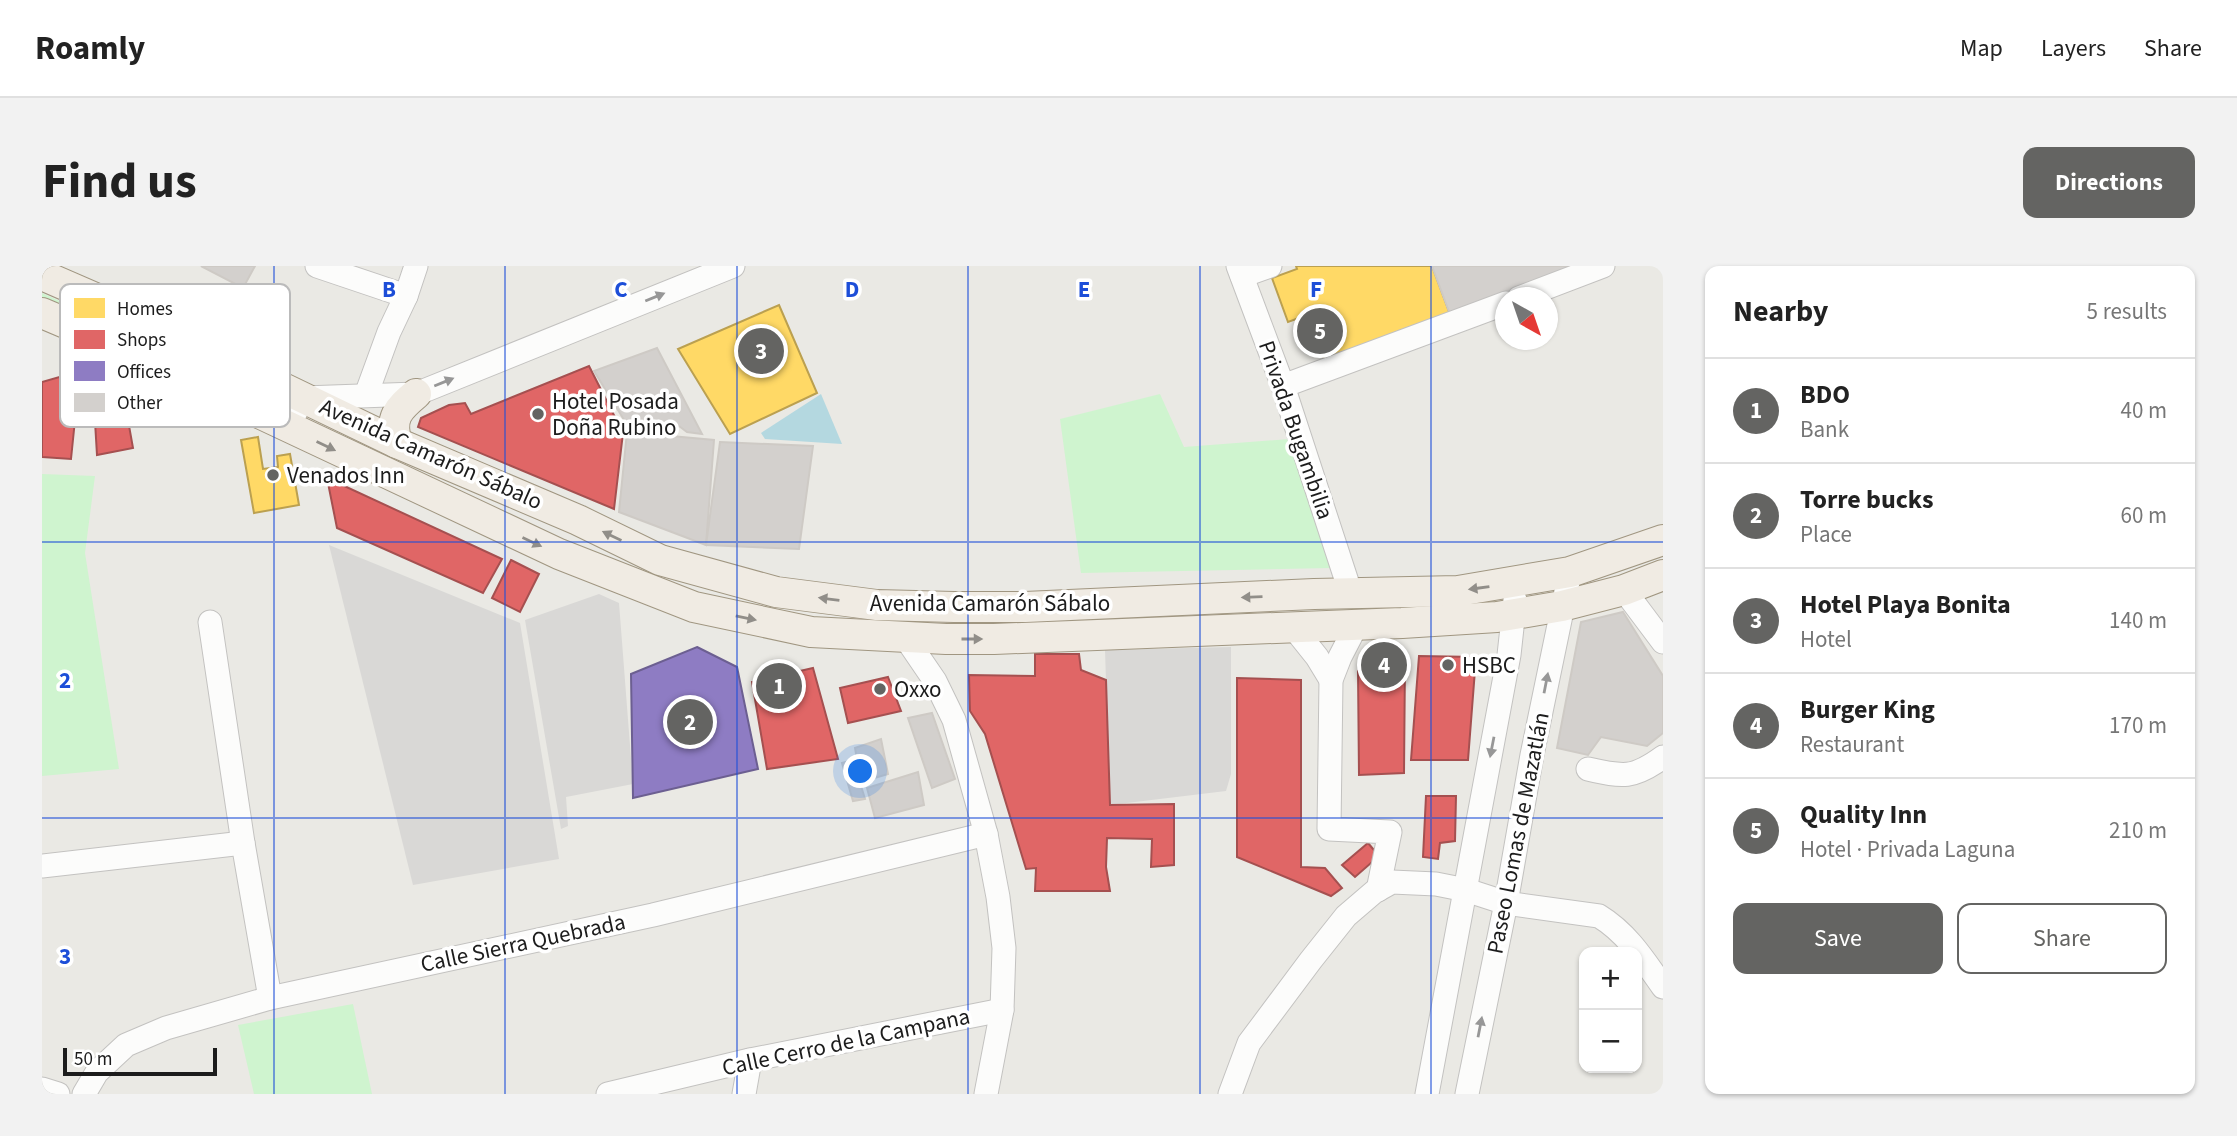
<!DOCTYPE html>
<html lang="en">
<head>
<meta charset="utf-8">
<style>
	:root { --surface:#fff; --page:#f2f2f2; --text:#222; --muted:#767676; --line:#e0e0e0; --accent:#646462 }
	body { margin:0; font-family:"Source Sans 3",sans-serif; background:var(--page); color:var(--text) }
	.controls { position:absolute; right:21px; bottom:21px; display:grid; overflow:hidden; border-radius:14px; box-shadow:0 2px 5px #0004 }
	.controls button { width:63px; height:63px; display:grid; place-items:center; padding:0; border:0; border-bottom:2px solid var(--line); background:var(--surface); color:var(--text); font:35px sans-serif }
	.compass { position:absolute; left:1453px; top:21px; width:63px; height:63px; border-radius:50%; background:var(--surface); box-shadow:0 2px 5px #0004; rotate:140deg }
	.scale { position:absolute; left:21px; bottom:18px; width:154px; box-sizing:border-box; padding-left:7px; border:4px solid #1c1c1c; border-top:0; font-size:19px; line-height:24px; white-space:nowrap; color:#1c1c1c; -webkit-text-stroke:5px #fff; paint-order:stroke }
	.you { position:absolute; left:819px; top:506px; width:24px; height:24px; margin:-18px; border:5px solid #fff; border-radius:50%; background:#1a73e8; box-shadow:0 0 0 10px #1a73e833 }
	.badge { display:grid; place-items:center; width:46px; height:46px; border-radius:50%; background:var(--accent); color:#fff; font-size:23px; font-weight:700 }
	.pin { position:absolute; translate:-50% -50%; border:4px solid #fff; box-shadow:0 2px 7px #0006 }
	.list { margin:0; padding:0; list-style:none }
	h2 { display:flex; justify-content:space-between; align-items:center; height:91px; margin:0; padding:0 28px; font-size:30px }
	h2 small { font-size:23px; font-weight:400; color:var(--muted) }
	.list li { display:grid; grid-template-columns:46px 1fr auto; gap:21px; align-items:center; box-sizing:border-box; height:105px; padding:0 28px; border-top:2px solid var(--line) }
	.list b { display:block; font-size:26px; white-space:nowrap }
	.list p { margin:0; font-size:23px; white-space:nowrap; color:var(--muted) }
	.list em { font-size:23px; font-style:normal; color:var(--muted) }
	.actions { display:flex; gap:14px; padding:21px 28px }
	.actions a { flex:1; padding:16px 0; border:2px solid var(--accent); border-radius:14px; text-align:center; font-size:24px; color:var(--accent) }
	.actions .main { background:var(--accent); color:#fff }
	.map { position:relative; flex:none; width:1621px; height:828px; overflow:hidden; border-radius:14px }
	header { display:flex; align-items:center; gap:42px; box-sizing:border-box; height:98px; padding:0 35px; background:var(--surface); border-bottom:2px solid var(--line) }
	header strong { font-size:33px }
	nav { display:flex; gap:38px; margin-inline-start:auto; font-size:24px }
	.intro { display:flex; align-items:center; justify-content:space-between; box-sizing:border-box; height:168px; padding:0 42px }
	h1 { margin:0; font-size:49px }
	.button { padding:18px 32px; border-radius:14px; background:var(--accent); color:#fff; font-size:24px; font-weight:700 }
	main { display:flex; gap:42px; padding:0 42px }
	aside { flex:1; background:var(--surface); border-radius:14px; box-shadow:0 2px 5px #0004 }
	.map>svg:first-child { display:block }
	.residential { fill:#d9d8d6 }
	.park { fill:#cff4cf }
	.water { fill:#b4d8e0 }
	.homes { fill:#ffd966; stroke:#bba050; stroke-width:2 }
	.shops { fill:#e06666; stroke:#a55050; stroke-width:2 }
	.offices { fill:#8e7cc3; stroke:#6c5f91; stroke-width:2 }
	.building { fill:#d3d0cd; stroke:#cecac5; stroke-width:2 }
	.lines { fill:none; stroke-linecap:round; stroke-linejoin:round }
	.minor-casing { stroke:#c3c2c0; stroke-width:25 }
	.major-casing { stroke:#a09681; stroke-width:32 }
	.minor { stroke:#fcfcfb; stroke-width:23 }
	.major { stroke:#f0ebe3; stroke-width:30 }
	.oneway { fill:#979797 }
	.oneway2 { fill:#918e89 }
	.grid { fill:none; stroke:#1d4ed8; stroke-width:2; stroke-opacity:0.55 }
	.poi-dot { fill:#646462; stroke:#fff; stroke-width:2.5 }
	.labels { text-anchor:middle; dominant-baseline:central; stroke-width:7; stroke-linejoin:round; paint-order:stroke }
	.poi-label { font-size:23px; fill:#1c1c1c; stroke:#fff; text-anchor:start }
	.street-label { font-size:23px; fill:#1c1c1c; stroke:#fff }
	.key { fill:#fff; stroke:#bbb; stroke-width:2 }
	.key-label { font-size:19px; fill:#1c1c1c }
	.grid-label { font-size:23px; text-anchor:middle; font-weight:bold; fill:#1d4ed8; stroke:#fff; stroke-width:7; stroke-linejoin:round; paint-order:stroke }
</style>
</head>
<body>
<header>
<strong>Roamly</strong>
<nav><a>Map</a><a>Layers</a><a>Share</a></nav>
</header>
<div class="intro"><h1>Find us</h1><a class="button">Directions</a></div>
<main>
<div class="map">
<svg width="1621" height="828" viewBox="0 0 1621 828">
	<rect width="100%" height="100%" fill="#eae9e4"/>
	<!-- residential -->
	<g class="residential">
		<path d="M287,279l191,78 39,236 -146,26z"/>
		<path d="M557,328l20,9 14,181 -67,13 2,29 -7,3 -36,-209z"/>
		<path d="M1189,381v127l-5,17 -116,14 -5,-155z"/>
	</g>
	<!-- park -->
	<g class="park">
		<path d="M0,27l207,94 -7,6 -200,-92z"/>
		<path d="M1118,128l24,53 106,-8 41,129 -250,5 -21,-154z"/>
		<path d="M0,208l53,2 -10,77 34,216 -77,7z"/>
		<path d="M311,738l19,90h-118l-16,-69z"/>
	</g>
	<!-- water -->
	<path class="water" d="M779,128l21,50 -77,-5 -4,-6z"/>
	<!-- homes -->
	<g class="homes">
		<path d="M1254,0h136l19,51 -125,47 -19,-49 -19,7 -16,-44 25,-9z"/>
		<path d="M737,39l38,88 -87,41 -52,-85z"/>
		<path d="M216,171l5,32 15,-2 -1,-11 13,-2 9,51 -45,8 -13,-73z"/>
	</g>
	<!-- shops -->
	<g class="shops">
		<path d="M547,100l34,67 -9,76 -196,-82 3,-9 28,-13 16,-2 6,11z"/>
		<path d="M38,105l-9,88 -29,-2v-75z"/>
		<path d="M50,105l29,10 12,67 -36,7z"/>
		<path d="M285,212l175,81 -19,34 -146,-65z"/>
		<path d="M469,294l28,14 -19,38 -28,-14z"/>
		<path d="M993,388h44l2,16 25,10 4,125 64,-1v61l-23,2 1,-28 -45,-1 -1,29 4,24h-75l1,-23 -10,1 -41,-135 -15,-23 -1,-36 66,1z"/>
		<path d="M1377,390l57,1 -8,103h-57z"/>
		<path d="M1329,392l34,2 -1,113 -45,2 -1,-104z"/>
		<path d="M771,402l25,91 -71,10 -15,-87z"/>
		<path d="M846,411l13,34 -53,12 -8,-35z"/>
		<path d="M1195,412l64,2v187l24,1 17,20 -11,8 -94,-39z"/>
		<path d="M1384,530h30l-1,45 -15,2 -2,16 -15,-2z"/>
		<path d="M1326,577l11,13 -24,21 -13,-12z"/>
	</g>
	<!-- offices -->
	<path class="offices" d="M655,381l40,20 21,102 -125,29 -2,-124z"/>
	<!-- building -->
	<g class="building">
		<path d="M159,0h54l-12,22z"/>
		<path d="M1390,0h143l-124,51z"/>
		<path d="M615,82l45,86 -15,-2 -8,-6 -14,4 -10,-6 -26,4 -35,-57z"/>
		<path d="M585,166l87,8 -8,105 -87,-33z"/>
		<path d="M678,176l93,4 -14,103 -93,-4z"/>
		<path d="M1581,346l40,64v57l-16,13 -46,-9 -13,18 -31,-7 24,-126z"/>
		<path d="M890,447l23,66 -23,9 -24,-70z"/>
		<path d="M839,473l7,35 -27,8 -6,-34z"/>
		<path d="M811,494l12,39 -12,2 -11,-38z"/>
		<path d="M876,506l6,33 -49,13 -8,-30z"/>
	</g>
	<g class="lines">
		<!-- minor casing -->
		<g class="minor-casing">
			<g id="minor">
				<path d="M275,0l89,30"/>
				<path d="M1196,0l45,120 68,208"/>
				<path d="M1200,10l28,-10"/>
				<path d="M1477,32l84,-32"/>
				<path d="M1241,120l223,-83"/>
				<path d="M324,129l23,-63 17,-36 10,-30"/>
				<path d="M245,161l17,-29 112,-4 317,-128"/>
				<path d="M1582,324l39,52"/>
				<path d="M168,356l33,221 27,155"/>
				<path d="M1315,358l-17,33 -9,23 -2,149 61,3 -12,58"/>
				<path d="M1251,361l24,30 14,23"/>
				<path d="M863,371l30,44 19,39 32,114 12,63 6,51 -2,62 -16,84"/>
				<path d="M1546,503c35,8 45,10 75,-12"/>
				<path d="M0,600l201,-23"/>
				<path d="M0,823l16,5"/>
				<path d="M42,828l13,-22 29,-27 40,-17 104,-30 383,-83 333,-81"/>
				<path d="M566,828l142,-34 252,-50"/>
				<path d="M702,828l6,-34"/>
				<path d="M1188,828l19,-51 62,-83 35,-44 28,-24 18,-10 44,2 30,6 40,13 93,13c28,17 45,44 64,71"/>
				<path d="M1385,828l82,-439 6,-55"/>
				<path d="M1425,828l39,-191 26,-148 38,-183"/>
			</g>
		</g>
		<!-- major casing -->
		<g class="major-casing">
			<g id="major">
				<path d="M0,9l69,30 286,138 181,77 82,40 116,32 101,13 77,2h71l289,-13 144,-3 112,-19 93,-32"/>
				<path d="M0,47l47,20 470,221 135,53 117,25 135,7h48l408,-16 95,-6 65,-11 62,-16 39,-15"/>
				<path d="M355,177c-8,-25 1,-34 19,-49"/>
			</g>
		</g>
		<!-- minor -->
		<use href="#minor" class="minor"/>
		<!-- major -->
		<use href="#major" class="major"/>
	</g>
	<!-- one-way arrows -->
	<defs><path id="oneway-solid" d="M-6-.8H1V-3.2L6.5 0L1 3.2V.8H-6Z" transform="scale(1.75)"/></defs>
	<g class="oneway">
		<use href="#oneway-solid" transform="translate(613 31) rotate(-22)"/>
		<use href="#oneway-solid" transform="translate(402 116) rotate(-22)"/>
		<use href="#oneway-solid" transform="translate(1504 417) rotate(-79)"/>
		<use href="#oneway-solid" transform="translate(1450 481) rotate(101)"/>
		<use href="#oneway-solid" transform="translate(1438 761) rotate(-79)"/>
	</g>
	<g class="oneway2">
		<use href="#oneway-solid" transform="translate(284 180) rotate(26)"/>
		<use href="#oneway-solid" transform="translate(570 270) rotate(-154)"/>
		<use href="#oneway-solid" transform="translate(490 276) rotate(25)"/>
		<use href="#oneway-solid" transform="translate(1437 322) rotate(172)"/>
		<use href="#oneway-solid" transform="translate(1210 331) rotate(178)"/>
		<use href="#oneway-solid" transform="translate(787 333) rotate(-173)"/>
		<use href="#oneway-solid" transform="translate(704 352) rotate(12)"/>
		<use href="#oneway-solid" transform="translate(930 373)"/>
	</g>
	<!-- grid -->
	<path class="grid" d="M232,0v828M463,0v828M695,0v828M926,0v828M1158,0v828M1389,0v828M0,276h1621M0,552h1621"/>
	<!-- markers -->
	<g class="poi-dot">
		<circle cx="496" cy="148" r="7"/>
		<circle cx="231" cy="209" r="7"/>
		<circle cx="1406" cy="399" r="7"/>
		<circle cx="838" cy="423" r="7"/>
	</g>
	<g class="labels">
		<!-- poi labels -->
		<g class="poi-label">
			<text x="510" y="135">Hotel Posada<tspan x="510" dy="26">Doña Rubino</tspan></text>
			<text x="245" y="209">Venados Inn</text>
			<text x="1420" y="399">HSBC</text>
			<text x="852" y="423">Oxxo</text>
		</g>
		<!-- street labels -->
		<g class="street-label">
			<text transform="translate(1254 164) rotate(71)">Privada Bugambilia</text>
			<text transform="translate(389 188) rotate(24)">Avenida Camarón Sábalo</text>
			<text x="948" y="337">Avenida Camarón Sábalo</text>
			<text transform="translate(1476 567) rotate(-79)">Paseo Lomas de Mazatlán</text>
			<text transform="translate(481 677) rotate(-12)">Calle Sierra Quebrada</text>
			<text transform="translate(804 776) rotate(-12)">Calle Cerro de la Campana</text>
		</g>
	</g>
	<!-- legend -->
	<rect x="18" y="18" width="230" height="143" rx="10" class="key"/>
	<rect x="32" y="32" width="31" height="20" fill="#ffd966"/>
	<rect x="32" y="64" width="31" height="19" fill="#e06666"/>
	<rect x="32" y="95" width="31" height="20" fill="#8e7cc3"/>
	<rect x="32" y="127" width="31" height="19" fill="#d3d0cd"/>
	<g class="key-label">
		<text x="75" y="49">Homes</text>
		<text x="75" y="80">Shops</text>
		<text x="75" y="112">Offices</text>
		<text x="75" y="143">Other</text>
	</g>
	<g class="grid-label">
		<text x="347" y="31">B</text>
		<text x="579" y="31">C</text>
		<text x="810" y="31">D</text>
		<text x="1042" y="31">E</text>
		<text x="1274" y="31">F</text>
		<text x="23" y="422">2</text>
		<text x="23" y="698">3</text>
	</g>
</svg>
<div class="controls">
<button>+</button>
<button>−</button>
</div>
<svg class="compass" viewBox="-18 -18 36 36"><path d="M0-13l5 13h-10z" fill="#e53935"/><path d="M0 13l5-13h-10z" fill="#767676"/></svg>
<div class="scale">50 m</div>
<div class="you"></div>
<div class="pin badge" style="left:737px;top:420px">1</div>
<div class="pin badge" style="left:648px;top:456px">2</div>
<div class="pin badge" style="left:719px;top:85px">3</div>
<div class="pin badge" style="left:1342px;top:399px">4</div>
<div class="pin badge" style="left:1278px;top:65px">5</div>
</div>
<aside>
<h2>Nearby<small>5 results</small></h2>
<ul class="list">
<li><span class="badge">1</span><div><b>BDO</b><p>Bank</p></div><em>40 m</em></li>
<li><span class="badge">2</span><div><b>Torre bucks</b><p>Place</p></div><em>60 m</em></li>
<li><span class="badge">3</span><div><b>Hotel Playa Bonita</b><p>Hotel</p></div><em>140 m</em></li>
<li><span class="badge">4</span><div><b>Burger King</b><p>Restaurant</p></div><em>170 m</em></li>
<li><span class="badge">5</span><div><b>Quality Inn</b><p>Hotel · Privada Laguna</p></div><em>210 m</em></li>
</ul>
<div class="actions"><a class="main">Save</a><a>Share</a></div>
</aside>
</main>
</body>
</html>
